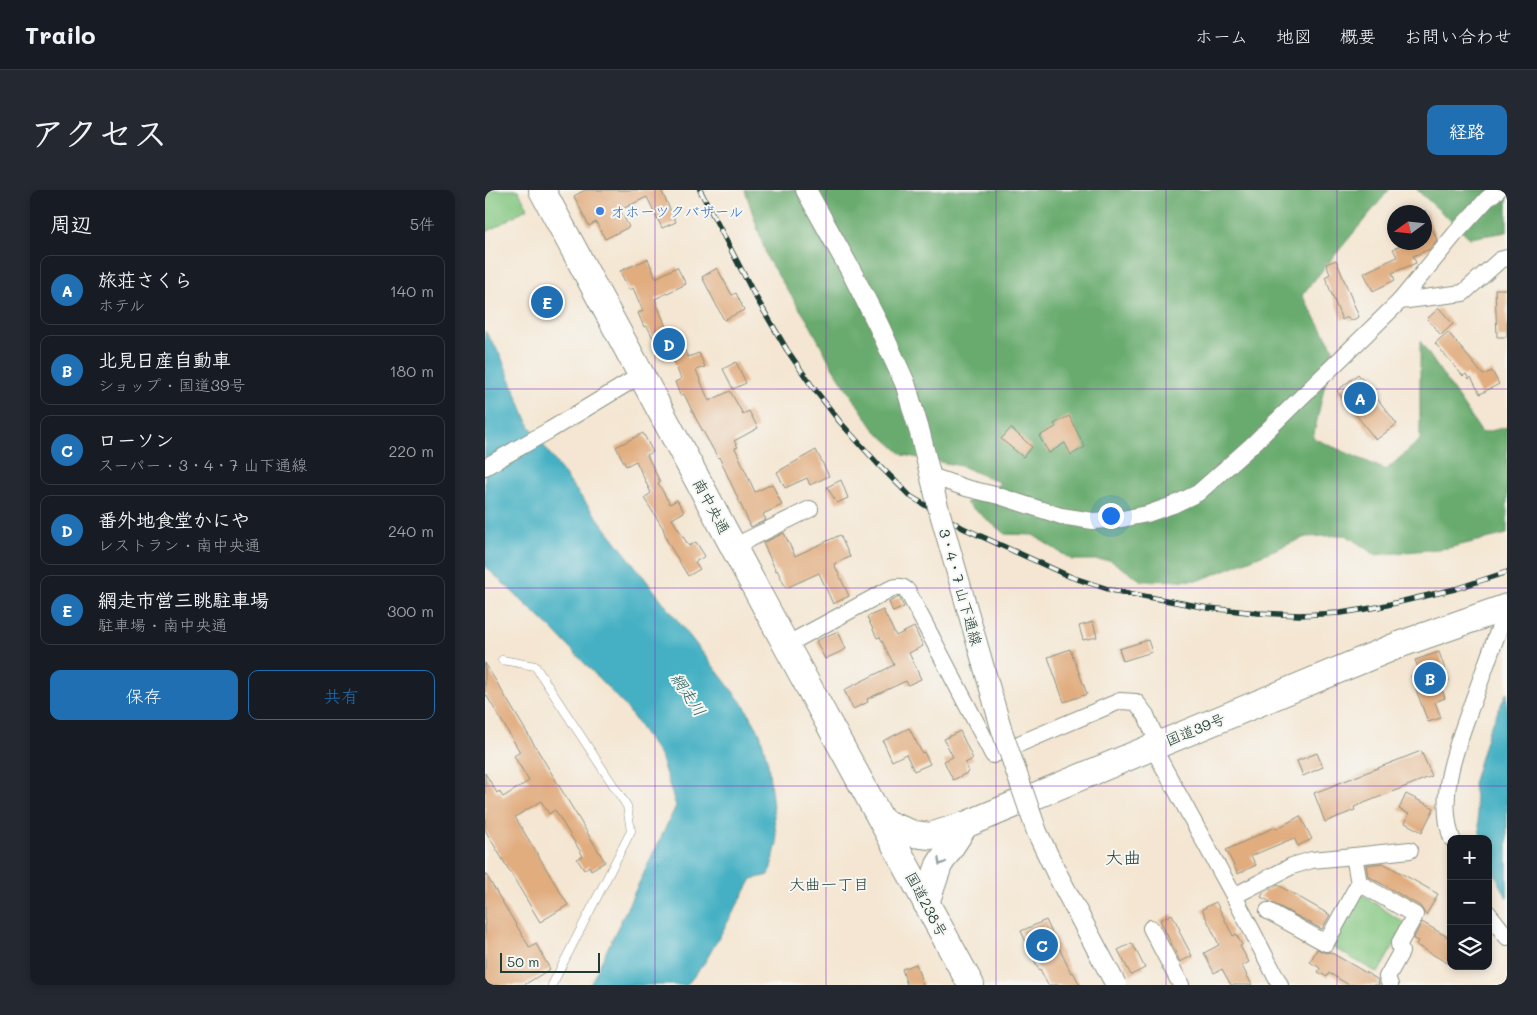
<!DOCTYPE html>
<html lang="ja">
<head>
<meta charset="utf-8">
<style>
	:root { --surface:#171b24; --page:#242831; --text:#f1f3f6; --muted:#9ea1a6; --line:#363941; --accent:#1f6fb2 }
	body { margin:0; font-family:Mali,"Klee One",sans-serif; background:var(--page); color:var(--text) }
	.controls { position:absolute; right:15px; bottom:15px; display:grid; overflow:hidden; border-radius:10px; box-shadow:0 2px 8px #0003 }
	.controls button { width:45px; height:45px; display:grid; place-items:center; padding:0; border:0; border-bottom:1px solid var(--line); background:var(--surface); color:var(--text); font:25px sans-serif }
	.compass { position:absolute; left:902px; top:15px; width:45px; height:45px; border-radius:50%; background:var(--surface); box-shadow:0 2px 8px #0003; rotate:255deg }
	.scale { position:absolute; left:15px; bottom:12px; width:100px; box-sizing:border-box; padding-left:5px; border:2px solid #1f3d34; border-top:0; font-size:14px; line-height:18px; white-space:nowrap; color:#1f3d34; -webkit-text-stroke:4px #f6f6f2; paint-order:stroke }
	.you { position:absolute; left:625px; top:325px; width:18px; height:18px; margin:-12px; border:4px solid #fff; border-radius:50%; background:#1a73e8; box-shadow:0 0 0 8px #1a73e833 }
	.badge { display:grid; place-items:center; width:32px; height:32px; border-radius:50%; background:var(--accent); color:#fff; font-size:16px; font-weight:700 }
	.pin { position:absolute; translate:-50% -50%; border:2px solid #fff; box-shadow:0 1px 5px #0006 }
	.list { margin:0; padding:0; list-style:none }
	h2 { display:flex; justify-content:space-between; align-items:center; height:65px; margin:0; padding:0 20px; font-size:21px }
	h2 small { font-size:16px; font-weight:400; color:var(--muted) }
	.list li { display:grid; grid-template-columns:32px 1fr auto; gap:15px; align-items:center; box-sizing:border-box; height:70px; margin:0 10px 10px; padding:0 10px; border:1px solid var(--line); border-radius:10px }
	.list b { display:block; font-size:19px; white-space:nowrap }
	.list p { margin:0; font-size:16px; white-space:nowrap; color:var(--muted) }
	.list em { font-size:16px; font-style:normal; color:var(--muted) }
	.actions { display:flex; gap:10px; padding:15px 20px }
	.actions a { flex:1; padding:11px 0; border:1px solid var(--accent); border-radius:10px; text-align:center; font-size:18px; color:var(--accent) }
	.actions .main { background:var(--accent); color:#fff }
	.icon { flex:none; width:28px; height:28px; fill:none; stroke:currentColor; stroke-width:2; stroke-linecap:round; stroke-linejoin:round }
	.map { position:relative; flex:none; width:1022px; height:795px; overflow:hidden; border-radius:10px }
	header { display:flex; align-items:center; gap:30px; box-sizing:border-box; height:70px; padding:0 25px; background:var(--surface); border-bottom:1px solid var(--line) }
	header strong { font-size:24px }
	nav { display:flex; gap:28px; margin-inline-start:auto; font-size:18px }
	.intro { display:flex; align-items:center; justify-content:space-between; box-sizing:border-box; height:120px; padding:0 30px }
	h1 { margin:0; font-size:35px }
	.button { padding:12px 22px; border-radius:10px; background:var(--accent); color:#fff; font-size:18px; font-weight:700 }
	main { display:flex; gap:30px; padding:0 30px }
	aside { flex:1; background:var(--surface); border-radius:10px; box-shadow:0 2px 8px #0003 }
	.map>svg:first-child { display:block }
	.green { fill:#82c67f; stroke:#50825a }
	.forest { fill:#69ab6e; stroke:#447451 }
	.water { fill:#45b0c3; stroke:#32767c }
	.building { fill:#e1ac7e }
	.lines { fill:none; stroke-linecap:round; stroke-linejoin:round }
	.service-casing { stroke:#8a9283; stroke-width:9 }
	.minor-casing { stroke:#8a9283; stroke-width:18 }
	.tertiary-casing { stroke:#8a9283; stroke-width:22 }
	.trunk-casing { stroke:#8a9283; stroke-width:28 }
	.service { stroke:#fff; stroke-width:8 }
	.minor { stroke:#fff; stroke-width:16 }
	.tertiary { stroke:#fff; stroke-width:20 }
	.trunk { stroke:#fff; stroke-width:26 }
	.rail-casing { stroke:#1f3d34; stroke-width:5.5 }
	.rail { stroke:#f6f6f2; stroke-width:4; stroke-dasharray:11; stroke-linecap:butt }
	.tertiary-bridge-casing { stroke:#8a9283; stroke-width:22; stroke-linecap:butt }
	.tertiary-bridge { stroke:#fff; stroke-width:20 }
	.oneway { stroke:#8f9e9a }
	.grid { fill:none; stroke:#7b2cbf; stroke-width:1; stroke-opacity:0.55 }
	.shop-dot { fill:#3f7fe0; stroke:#f6f6f2; stroke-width:2 }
	.labels { text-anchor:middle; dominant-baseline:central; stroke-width:4; stroke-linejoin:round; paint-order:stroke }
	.shop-label { font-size:15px; fill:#366cbe; stroke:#f6f6f2; text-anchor:start }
	.street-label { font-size:15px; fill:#1f3d34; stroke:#f6f6f2 }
	.water-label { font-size:16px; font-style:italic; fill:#2a605f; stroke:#f6f6f2 }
	.neighbourhood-label { font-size:16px; fill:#1f3d34; stroke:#f6f6f2 }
	.quarter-label { font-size:18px; fill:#1f3d34; stroke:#f6f6f2 }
</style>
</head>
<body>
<header>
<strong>Trailo</strong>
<nav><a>ホーム</a><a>地図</a><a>概要</a><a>お問い合わせ</a></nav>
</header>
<div class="intro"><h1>アクセス</h1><a class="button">経路</a></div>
<main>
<aside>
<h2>周辺<small>5件</small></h2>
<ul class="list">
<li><span class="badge">A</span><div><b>旅荘さくら</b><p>ホテル</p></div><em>140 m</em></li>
<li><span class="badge">B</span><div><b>北見日産自動車</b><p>ショップ · 国道39号</p></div><em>180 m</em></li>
<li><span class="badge">C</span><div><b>ローソン</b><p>スーパー · 3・4・7 山下通線</p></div><em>220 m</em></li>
<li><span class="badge">D</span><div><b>番外地食堂かにや</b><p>レストラン · 南中央通</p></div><em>240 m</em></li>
<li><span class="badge">E</span><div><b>網走市営三眺駐車場</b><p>駐車場 · 南中央通</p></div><em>300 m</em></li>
</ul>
<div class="actions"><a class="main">保存</a><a>共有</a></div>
</aside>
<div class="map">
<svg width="1022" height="795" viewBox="0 0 1022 795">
	<rect width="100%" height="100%" fill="#f6f6f2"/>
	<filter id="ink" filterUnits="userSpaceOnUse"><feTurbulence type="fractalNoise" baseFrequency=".02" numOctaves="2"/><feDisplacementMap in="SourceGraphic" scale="10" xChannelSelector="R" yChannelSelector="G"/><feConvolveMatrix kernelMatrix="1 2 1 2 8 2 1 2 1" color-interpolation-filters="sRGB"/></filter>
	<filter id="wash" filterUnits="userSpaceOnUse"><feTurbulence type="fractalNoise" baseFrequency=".0096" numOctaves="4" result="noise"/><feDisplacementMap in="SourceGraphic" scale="20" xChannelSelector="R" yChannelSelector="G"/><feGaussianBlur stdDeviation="1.12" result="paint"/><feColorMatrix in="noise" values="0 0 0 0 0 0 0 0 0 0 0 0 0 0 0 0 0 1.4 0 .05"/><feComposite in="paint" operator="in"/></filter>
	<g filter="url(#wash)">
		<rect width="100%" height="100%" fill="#f4e6d2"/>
		<!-- green -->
		<g class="green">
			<path d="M0,0h33l10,18 -43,25z"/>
			<path d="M876,704l45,30 -28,49 -46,-26z"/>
		</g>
		<!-- forest -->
		<g class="forest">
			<path d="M260,0h644l-87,105 31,53 -20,90 73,32 34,-30v-99l62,92 25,-6v107l-59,14 -73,7 -29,-20 -40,2 -106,43 -58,1 -32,-21h-38l-39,-25 -28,-1 -39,-31 35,-20 -40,-17 -58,-11 -29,-26 -41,-61 -24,-45 -41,-63z"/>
			<path d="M932,0h90v42l-37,6z"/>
		</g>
		<!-- water -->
		<g class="water">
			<path d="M0,141l15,23 29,71 43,60 173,222 15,26 8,30 9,80 -8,32 -17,4 -47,83 -18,23h-97l86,-179 -16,-50 -34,-49 -72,-76 -69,-65z"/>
			<path d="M1022,502v206l-19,-38v-21h-7l-8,-55 16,-54z"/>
		</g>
		<g id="blocks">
			<!-- building -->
			<g class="building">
				<path d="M100,0h76l15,32 -14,6 -15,-31 -27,13 9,17 -24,12 -9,-17 -7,4 -15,-30z"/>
				<path d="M940,20l12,30 -7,9 -17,7 3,7 -24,10 3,7 -22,11 -9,-18 33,-16 -4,-8 15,-7h17z"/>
				<path d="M163,69l8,19 21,-11 9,17 -31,15 13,33 6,-3 14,28 11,-4 6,14 -9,3 13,31 21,-10 13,23 6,-3 9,17 -24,13 4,6 -3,1 20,44 17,-8 10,21 -19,9 3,6 -15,7 -32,-70 -1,1 -23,-41 -11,-23 -4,1 -5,-13 6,-3 -9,-23 -8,4 -17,-34 -3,1 -6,-14 5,-2 -10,-23 -4,2 -9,-19z"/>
				<path d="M851,70l23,57 -9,4 -2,-4 -6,3 -17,-43 5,-3 -4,-10z"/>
				<path d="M232,78l15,27 4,-2 8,17 -20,10 -22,-43z"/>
				<path d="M1010,99h12v48h-10z"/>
				<path d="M954,118l14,16 -12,11 -14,-16z"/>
				<path d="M963,142l35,43 9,-4 7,13 -19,10 -9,-17 -2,2 -3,-5 -3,2 -28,-33z"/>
				<path d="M251,172l10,21 -13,6 -10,-20z"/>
				<path d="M873,184l39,50 -21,16 -39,-49z"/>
				<path d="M584,226l16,31 -14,8 -6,-12 -16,10 -10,-17 17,-9 -2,-3z"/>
				<path d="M526,238l21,19 -9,10 -22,-18z"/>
				<path d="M158,243l10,19 -6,3 13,27 -2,1 12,21 7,-4 7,12 -12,7 17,27 7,-4 9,14 -10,6 5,7 -12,7 -21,-35 -4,-13 -19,-30 7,-5 -15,-32 -10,5 -10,-19z"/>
				<path d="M331,260l13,26 -19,9 -3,-7 -22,10 -8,-16z"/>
				<path d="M356,290l7,18 -11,5 -10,-16z"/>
				<path d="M299,343l11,23 45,-21 10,22 -16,7 15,32 -16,8 -14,-31 -33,15 -9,-18 -1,1 -13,-28z"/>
				<path d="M414,407l5,10 -11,5 -4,-10z"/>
				<path d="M398,420l13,26 18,-9 9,19 -14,7 12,26 -13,6 -2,-4 -39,18 1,3 -15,7 -9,-19 50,-25 -14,-28 -3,1 -10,-21z"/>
				<path d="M608,432l4,15 -14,3 -4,-14z"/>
				<path d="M353,441l8,18 -21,10 -9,-18z"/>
				<path d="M663,450l4,12 -29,9 -4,-12z"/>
				<path d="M585,459l17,45 -23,8 -16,-45z"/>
				<path d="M954,462l10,29 -9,3 5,14 -10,4 6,16 -13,4 -17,-46 9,-4 -5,-12z"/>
				<path d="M0,473l120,199 -14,8 -2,-4 -5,4 -7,-11 6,-3 -28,-46 -6,4 -8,-13 -26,16 53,88 -28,17 -55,-92v-57l12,20 2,-2 4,6 26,-16 -15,-25 6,-4 -35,-59z"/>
				<path d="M424,538l13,25 2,-1 6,12 -16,7 -8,-17 -14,7 -9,-20z"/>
				<path d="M475,541l13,28 -8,4 4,9 -16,8 -9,-19 9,-4 -9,-18z"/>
				<path d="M936,561l11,25 -78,31 1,3 -30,12 -11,-29z"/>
				<path d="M832,563l6,14 -20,9 -6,-15z"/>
				<path d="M921,604l28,14 -12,24 -17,-9 4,-9 -10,-5z"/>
				<path d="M815,626l12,23 -14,7 -4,-8 -43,18 5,9 -18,9 -12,-24 49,-23 1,2z"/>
				<path d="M898,673l55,31 -12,21 -6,-9 -52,-30 -2,-11z"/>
				<path d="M0,683l45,75 6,-4 14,25 -26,16h-37l-2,-4z"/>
				<path d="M793,695l52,30 -8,14 -61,-32 3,-5z"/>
				<path d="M731,712l17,34 3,-2 6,11 -2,1 9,16 -7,4 10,19h-21l-9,-16 -8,4 -10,-20 15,-8 -17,-36z"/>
				<path d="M687,724l8,16 -1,1 13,25 -12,6 -20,-42z"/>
				<path d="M561,730l25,53 2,-1 7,13h-32l-8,-16 -1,1 -18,-39z"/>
				<path d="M937,732l29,17v26l-35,-20 2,-4 -5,-2z"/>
				<path d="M647,753l13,25 -14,7 -13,-25z"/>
				<path d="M832,759l9,4 4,-1 47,27 2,6h-30l-20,-12 -2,4 -9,-5 2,-4 -10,-6z"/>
				<path d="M431,774l7,21h-16l-5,-16z"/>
			</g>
		</g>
	</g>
	<g filter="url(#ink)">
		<use href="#blocks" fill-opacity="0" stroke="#8a9283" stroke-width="1"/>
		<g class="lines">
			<!-- service casing -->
			<g class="service-casing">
				<path id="service" d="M17,470l33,6 92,140 4,25 -79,154"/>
			</g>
			<!-- minor casing -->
			<g class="minor-casing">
				<g id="minor">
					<path d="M915,111l63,-8 37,-33 7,-2"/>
					<path d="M0,277l65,-37 91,-55"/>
					<path d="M446,286l35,12 33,8 62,20 32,5 29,-2 25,-5 26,-9 25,-12 53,-47 149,-145 55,-67 32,-35 11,-9"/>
					<path d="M248,357l77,-38"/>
					<path d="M301,455l104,-56c7,-3 13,-4 18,3l85,163 127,-54 16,1 10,13 12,29"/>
					<path d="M667,556l82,150 46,89"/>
					<path d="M967,649c-16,-45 6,-96 21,-138 9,-24 17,-48 26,-72l8,-18"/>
					<path d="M869,666l56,-6"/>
					<path d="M749,706l58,-30 20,-6 42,-4 5,27 56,32 -16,29 2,8 -14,25 3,8"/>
					<path d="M783,721l58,32 33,-60"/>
					<path d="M1003,723l19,24"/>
					<path d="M666,738l30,57"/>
				</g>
			</g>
			<!-- tertiary casing -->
			<g class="tertiary-casing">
				<path id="tertiary" d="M321,0l45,81 27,53 27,59 15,50 17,70"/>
			</g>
			<!-- trunk casing -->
			<g class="trunk-casing">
				<g id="trunk">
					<path d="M57,0l244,455 185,340"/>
					<path d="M398,632l31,12 16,2 35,-11 436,-181 106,-37"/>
					<path d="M441,713l13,-38 26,-40"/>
				</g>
			</g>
			<!-- service -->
			<use href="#service" class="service"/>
			<!-- minor -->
			<use href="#minor" class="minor"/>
			<!-- tertiary -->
			<use href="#tertiary" class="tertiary"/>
			<!-- trunk -->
			<use href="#trunk" class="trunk"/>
			<!-- rail casing -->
			<g class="rail-casing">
				<path id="rail" d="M215,0l54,104 33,56 25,36 28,36 37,41 33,33 53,32 108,49 40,13 97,18 50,5 41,2 42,-2 37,-6 77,-18 52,-17"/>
			</g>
			<!-- rail -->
			<use href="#rail" class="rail"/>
			<!-- tertiary-bridge casing -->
			<g class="tertiary-bridge-casing">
				<path id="tertiary-bridge" d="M452,313l65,228 35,101 20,42 59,111"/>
			</g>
			<!-- tertiary-bridge -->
			<use href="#tertiary-bridge" class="tertiary-bridge"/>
		</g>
		<!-- one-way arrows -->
		<defs><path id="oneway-chevron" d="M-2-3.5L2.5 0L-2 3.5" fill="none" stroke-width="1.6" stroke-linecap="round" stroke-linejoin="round" transform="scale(1.25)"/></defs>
		<use class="oneway" href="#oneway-chevron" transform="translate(456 672) rotate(118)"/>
	</g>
	<!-- grid -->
	<path class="grid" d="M170,0v795M341,0v795M511,0v795M681,0v795M852,0v795M0,199h1022M0,398h1022M0,596h1022"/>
	<!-- markers -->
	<circle class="shop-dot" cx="115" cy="21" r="5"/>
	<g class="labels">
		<!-- shop labels -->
		<g class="shop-label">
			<text x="125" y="21">オホーツクバザール</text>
		</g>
		<!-- street labels -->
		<g class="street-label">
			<text transform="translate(227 316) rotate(62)">南中央通</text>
			<text transform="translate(476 397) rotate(74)">3・4・7 山下通線</text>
			<text transform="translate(710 539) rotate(-22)">国道39号</text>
			<text transform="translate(442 714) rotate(62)">国道238号</text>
		</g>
		<!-- water labels -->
		<g class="water-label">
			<text transform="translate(204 504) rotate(56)">網走川</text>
		</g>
		<!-- neighbourhood labels -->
		<g class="neighbourhood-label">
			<text x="344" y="693">大曲一丁目</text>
		</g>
		<!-- quarter labels -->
		<g class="quarter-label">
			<text x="638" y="667">大曲</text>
		</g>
	</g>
</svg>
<div class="controls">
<button>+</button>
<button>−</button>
<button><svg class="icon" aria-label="layers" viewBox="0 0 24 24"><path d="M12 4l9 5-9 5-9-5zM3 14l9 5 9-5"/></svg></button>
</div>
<svg class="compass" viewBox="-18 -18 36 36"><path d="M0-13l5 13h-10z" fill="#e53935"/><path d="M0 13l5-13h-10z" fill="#9ea1a6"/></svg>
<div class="scale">50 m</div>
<div class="you"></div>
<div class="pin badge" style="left:875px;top:208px">A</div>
<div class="pin badge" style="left:945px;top:488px">B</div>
<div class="pin badge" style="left:557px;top:755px">C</div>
<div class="pin badge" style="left:184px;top:154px">D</div>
<div class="pin badge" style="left:62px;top:112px">E</div>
</div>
</main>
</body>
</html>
